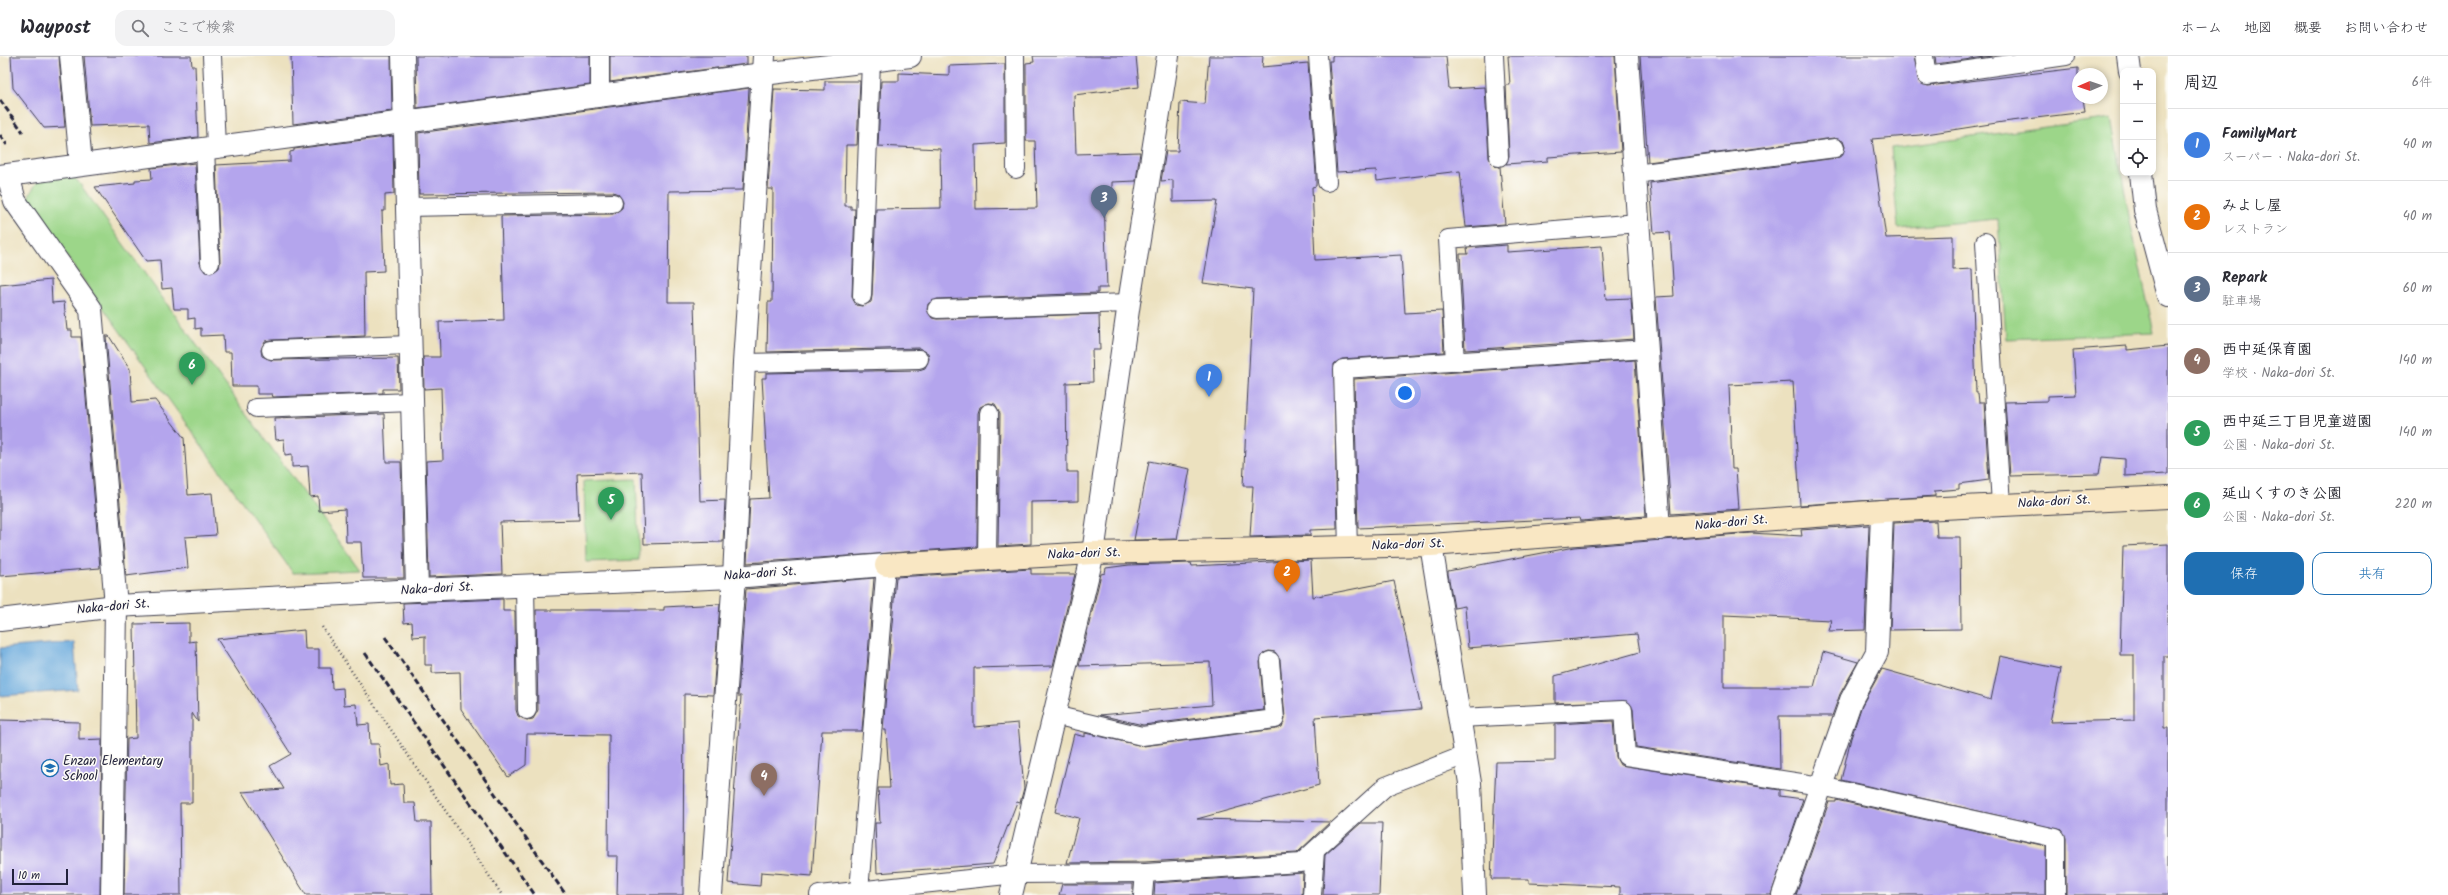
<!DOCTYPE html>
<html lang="ja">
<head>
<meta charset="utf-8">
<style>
	:root { --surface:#fff; --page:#f2f2f3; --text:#2b2b33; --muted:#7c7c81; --line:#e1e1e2; --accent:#1f6fb2 }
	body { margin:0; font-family:Kalam,"Klee One",sans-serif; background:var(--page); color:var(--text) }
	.controls { position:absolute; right:12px; top:12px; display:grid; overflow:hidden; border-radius:8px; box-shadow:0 2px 6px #0003 }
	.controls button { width:36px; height:36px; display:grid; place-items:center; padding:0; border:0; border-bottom:1px solid var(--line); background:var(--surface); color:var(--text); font:20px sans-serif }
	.compass { position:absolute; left:2072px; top:12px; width:36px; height:36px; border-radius:50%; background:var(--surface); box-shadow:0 2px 6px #0003; rotate:268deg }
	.scale { position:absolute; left:12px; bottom:10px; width:56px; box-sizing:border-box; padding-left:4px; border:2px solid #22223b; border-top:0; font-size:11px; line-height:14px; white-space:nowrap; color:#22223b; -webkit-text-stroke:3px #fdfcf7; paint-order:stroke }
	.you { position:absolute; left:1405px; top:337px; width:14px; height:14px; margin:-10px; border:3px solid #fff; border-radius:50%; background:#1a73e8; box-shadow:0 0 0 6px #1a73e833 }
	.badge { display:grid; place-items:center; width:26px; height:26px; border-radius:50%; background:var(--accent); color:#fff; font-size:13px; font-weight:700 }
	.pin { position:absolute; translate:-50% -33px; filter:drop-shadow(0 1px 2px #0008) }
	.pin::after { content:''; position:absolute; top:21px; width:14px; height:12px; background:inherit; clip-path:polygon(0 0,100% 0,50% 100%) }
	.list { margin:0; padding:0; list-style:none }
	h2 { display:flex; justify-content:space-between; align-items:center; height:52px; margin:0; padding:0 16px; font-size:17px }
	h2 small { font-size:13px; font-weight:400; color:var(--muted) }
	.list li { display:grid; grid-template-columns:26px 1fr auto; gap:12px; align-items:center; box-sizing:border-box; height:72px; padding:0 16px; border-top:1px solid var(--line) }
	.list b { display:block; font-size:15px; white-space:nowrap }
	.list p { margin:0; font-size:13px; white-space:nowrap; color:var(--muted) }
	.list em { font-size:13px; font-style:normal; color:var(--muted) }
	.actions { display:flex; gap:8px; padding:12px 16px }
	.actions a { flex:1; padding:9px 0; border:1px solid var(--accent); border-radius:12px; text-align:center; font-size:14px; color:var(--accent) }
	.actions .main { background:var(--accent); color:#fff }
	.icon { flex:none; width:22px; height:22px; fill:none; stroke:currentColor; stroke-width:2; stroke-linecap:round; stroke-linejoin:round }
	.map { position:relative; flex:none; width:2168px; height:839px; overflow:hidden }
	header { display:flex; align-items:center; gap:24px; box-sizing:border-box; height:56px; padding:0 20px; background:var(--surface); border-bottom:1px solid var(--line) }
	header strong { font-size:19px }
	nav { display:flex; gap:22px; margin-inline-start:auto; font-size:14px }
	.search { width:280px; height:36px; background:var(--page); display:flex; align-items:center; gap:10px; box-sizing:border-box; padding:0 14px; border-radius:12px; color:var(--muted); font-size:15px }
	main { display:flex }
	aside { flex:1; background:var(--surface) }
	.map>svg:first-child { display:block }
	.green { fill:#9cd689; stroke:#5f7c62 }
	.water { fill:#6aaadd; stroke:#46668c }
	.building { fill:#b4a5ed }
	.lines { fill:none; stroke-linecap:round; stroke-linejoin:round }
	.lane-casing { stroke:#403f4f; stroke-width:20 }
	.street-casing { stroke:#403f4f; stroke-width:24 }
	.secondary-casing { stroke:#403f4f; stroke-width:24 }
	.path { stroke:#403f4f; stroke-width:2.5; stroke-dasharray:1 3; stroke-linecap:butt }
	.lane { stroke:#fff; stroke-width:18 }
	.street { stroke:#fff; stroke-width:22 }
	.secondary { stroke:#f9e7c3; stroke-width:22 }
	.rail { stroke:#22223b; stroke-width:3; stroke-dasharray:6 3; stroke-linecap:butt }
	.labels { text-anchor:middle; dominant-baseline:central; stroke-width:3; stroke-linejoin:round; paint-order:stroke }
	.street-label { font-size:13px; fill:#22223b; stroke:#fdfcf7 }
	.poi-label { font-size:13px; fill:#22223b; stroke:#fdfcf7; text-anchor:start }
</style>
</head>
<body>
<header>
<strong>Waypost</strong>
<div class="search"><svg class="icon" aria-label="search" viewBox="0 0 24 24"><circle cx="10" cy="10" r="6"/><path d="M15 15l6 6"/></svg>ここで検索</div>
<nav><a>ホーム</a><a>地図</a><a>概要</a><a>お問い合わせ</a></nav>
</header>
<main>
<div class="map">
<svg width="2168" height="839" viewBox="0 0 2168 839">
	<rect width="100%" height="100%" fill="#fdfcf7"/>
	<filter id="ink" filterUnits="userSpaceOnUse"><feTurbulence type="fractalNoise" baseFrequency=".025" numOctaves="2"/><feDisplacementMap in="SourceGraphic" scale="8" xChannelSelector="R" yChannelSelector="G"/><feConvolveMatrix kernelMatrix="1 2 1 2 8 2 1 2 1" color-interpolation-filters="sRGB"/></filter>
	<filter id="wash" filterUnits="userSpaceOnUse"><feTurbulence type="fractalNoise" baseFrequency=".012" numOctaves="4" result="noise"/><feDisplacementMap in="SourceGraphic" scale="16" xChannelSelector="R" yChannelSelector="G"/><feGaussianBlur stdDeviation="0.9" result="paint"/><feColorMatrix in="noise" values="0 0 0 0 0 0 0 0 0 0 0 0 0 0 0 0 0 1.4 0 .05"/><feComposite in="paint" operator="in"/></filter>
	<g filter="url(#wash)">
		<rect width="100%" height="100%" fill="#ece1bf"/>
		<!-- green -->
		<g class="green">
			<path d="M2112,62l17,98 25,117 -148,6 -8,-120 -100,9 -7,-80z"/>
			<path d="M74,120l286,394 -67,3 -267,-373 13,-21z"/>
			<path d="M636,423l3,81 -53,2 -2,-81z"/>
		</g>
		<!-- water -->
		<path class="water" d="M74,586l4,48 -78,6v-48z"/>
		<g id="blocks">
			<!-- building -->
			<g class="building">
				<path d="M11,0h48l6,71 -21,1 -31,-40z"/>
				<path d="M84,0h107l1,10h3l3,71 -48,6 -1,-19 -59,2z"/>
				<path d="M291,0h100l1,55 -99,13z"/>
				<path d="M416,0h174v29l-173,23z"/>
				<path d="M610,0h137v8l-137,18z"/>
				<path d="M1033,0h103l3,31 -65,8 2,59 64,-2 -4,29 -24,1v15l-8,1 3,90h-9v5l-161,6 -9,5 -1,6 5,8 5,1 162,-5 1,36h-8l1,32 -27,1 1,89h11v29l-47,1v42l-33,2 2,-133 -5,-9 -6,-1 -9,4 -2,6 -1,134 -230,16 3,-64 19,-1 -7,-120h4v-5l153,-3 6,-2 4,-9 -1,-6 -9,-5 -152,4 1,-50h4l1,-113h-5l6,-100 51,1v-9h35l-3,64h-11l-1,61h6v3h4l-3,87 4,9 6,1 9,-4 1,-6 4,-87 65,-1 -1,-59 -62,-3 3,-65h18v-8l50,2v-9l56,-2v79l-30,2 1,64 61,-1 -2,-67h-9v-78l8,-1z"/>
				<path d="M1209,0h54l-1,11 46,-4 8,111v12l-4,1 3,73 86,-5 4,58 37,-2 2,41 -102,7 -8,5 3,165 -27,1v5l-60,2 3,-51h-10l10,-197 -50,-6 14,-82 -44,1v-22l-12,1 5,-30h12l2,-49 25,2z"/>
				<path d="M1332,0h114l3,33 36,-2 4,71 5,8 6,1 5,57 -39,3 -6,-56 -83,10 -1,-11 -39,2 -8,-111h3z"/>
				<path d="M1508,0h107l6,96 -73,5v4l-42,3 3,-8 -3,-71h4z"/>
				<path d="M1640,0h274l5,26 9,4 150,-18v30h5l2,14 -82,10 -83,13 -48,4 14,99 67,-2v34l19,-1 4,124h2l1,9h5l5,78 -30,4v5l-24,2v5l-135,9 -7,-123 -64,3 3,84h4l3,40 -68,5 -15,-217 18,-1 -4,-64 -16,1 -4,-50 186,-25 6,-2 3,-9 -2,-6 -9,-3 -186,24z"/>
				<path d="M1935,0h57l-56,8z"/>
				<path d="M749,32l-6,102 -74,1 -1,111h26l6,199 25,-1 -2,42 -79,2 -2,-72 -65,2 2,46 -79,2 2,52 -73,3 -3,-116 17,-1 -2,-72 -17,1 -1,-32h17l-1,-35 65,-2 -3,-104 112,-2 9,-6 1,-6 -5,-8 -5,-2 -194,2 -1,-61z"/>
				<path d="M393,80l1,58 -9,1v16h-3l2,60 -20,1 1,64 -94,4 -6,1 -4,9 1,6 9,4 127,-2 1,31h-16v4l-110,4 -1,-3h-15v-8h-25l-1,-34h-7l-1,-17 -22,1v-8l-6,1v-11l-7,1v-10h-14l-2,-21 -10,1 -2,-29 -14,1 -51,-74 40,-4v-3l17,-1 -1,-11 44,-5 5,100 5,9 6,1 8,-5 1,-5 -4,-98 74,-4v-9l4,-1v-2z"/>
				<path d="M1507,189v7l95,-6 4,53 25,-1 3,41 -169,11 -5,-96h8l-1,-6z"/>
				<path d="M51,224l1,23 12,-1 3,28h5v7h9l19,231 -100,8v-291z"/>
				<path d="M106,280h3l21,33 2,33 23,-2 29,38 4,57 24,-2 4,42 -31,2 3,31 -62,8z"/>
				<path d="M2127,290v4l41,-4v128l-43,2v-17l-23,-2 -3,17 -89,2 -5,-74 43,-1v-5l28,-1 -3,-45z"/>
				<path d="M1635,304l11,156 -65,5 -1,-3 -222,10 -4,-149z"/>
				<path d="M384,358l2,48h15l3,116h-41l-2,-36h-15l-1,-33 -26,2 -1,-15 -8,1 -2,-31 -16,1v-13l-7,1 -1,-16 -8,1 -2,-22z"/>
				<path d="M1149,405l41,8 -13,70 -43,1z"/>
				<path d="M1936,465l1,16h23l1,92 -71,1 4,-107z"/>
				<path d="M1869,469l-4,105 -37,1 3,-11 -107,-5v72h90l9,-35 35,10 -18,32 -8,22h-53l1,53 -144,-22 -3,-38 -6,-8 -72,2v-27l85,-24 -3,-18 -169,14 -3,-42 -11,2 -6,-34v-3l126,-24 177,-14 51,3 -1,-6z"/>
				<path d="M2168,488v112h-4v72h4v167h-102v-57l-4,-8 -221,-50 10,-42 11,-33 20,-36 109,31 9,-44 61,13 -11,53 84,-2v-65h-14l3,-109z"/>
				<path d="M1311,504l2,37 81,-16 27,128 -106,8 4,68 -122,34 133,3 -33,31 -152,9 -78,1 12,-45 -24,-6 19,-78 11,3v-4l58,13 133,-17 6,-2 3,-9 -5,-58 -5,-8 -6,-1 -5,2 -4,9 4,48 -121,15 -43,-10 112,-10 -2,-43 -131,4 22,-92 4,-1 1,-5 23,-3 62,-2 1,3z"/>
				<path d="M1031,513v5h44l-22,92 -79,2v59l44,-4 6,65 -4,15 -3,-1 -24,62 -116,9 -2,-50h5l-2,-35h12l-4,-58h-3l13,-153z"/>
				<path d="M874,522l-12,153h-40l-10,145 -51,-4 -1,14 -32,-3 13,-187h-3l8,-107z"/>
				<path d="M503,543v12h12l1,99 2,6 9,4 6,-1 5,-9 -2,-100h128v-3l56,-3 -7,91 -29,-1 -1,201h-66l1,-39h-10l1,-121 -82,-1 -1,31 -18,12 -47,-68 -1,-37 -28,1v-8h-7v-29l-12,1 -1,-15 -8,1 -1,-20z"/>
				<path d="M189,567v19l7,-1 2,81 -6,-9v90h-12l1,92h-57l3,-156 9,-1 -2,-114z"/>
				<path d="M304,574l1,19h14v19h12l1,21 11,-1 1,17 12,-1 2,21 11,-1 1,20h9l2,22 8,-2 1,21 13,-1 1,19h11l2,19h14l1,73h-126l-64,-103 42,-3 -14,-23 21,-12 -74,-115z"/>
				<path d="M0,664l79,2v18l23,-1 -2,156h-100z"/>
				<path d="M1613,665l3,36 4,8 160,25v6l23,3 -32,96h-151v-8l-91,-4v-4h-38l5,-117 59,-1v-37z"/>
				<path d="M1836,744l210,46v49h-250l33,-93h7z"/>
				<path d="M1361,767h21l-3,72h-56l2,-40z"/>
				<path d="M1303,817l-1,22h-148l1,-12z"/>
				<path d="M1062,828h71v11h-74z"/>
			</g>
		</g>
	</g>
	<g filter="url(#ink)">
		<use href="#blocks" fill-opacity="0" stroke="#403f4f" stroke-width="1"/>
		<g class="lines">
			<!-- lane casing -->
			<g class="lane-casing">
				<g id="lane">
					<path d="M212,0l4,91"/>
					<path d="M600,0v40"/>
					<path d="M1015,0l1,113"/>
					<path d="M1318,0l9,126"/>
					<path d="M1494,0l5,101"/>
					<path d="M1924,0l3,20 139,-20"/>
					<path d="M205,92l5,115"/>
					<path d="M1635,118l200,-26"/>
					<path d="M406,151l207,-4"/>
					<path d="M1985,186l16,263"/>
					<path d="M862,240l9,-235"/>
					<path d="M937,253l192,-6"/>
					<path d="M271,294l139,-5"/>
					<path d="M1455,306l-7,-123 190,-16"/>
					<path d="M744,307l175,-4"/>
					<path d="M256,352l156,-6"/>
					<path d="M1348,492l-5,-179 304,-20"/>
					<path d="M987,502l2,-145"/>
					<path d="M525,529l2,125"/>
					<path d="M1054,659l88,21 133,-17 -5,-58"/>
					<path d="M1459,662l164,-8 3,46 195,30 235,52v57"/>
					<path d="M859,835l27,-326"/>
					<path d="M819,839l197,-21 129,-1 156,-10 85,-77 79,-31"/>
					<path d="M1143,839l2,-22"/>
					<path d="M1312,839l3,-44"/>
				</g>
			</g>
			<!-- street casing -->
			<g class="street-casing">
				<g id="street">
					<path d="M71,0l10,108"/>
					<path d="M403,0l14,534"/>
					<path d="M1627,0l32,473"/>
					<path d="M2128,0l2,15"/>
					<path d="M2141,117l4,37 23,86"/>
					<path d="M8,119l7,26 76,108 25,297 -4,289"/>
					<path d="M0,120l763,-102 147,-18"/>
					<path d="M1431,489l39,238 5,112"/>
					<path d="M0,564l116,-14 301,-16 317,-13 152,-12"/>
					<path d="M711,839l23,-318 10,-214 20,-307"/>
					<path d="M1011,839l82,-342 36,-250 39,-247"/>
					<path d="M1783,839l68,-195 26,-48 5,-141"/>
				</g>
			</g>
			<!-- secondary casing -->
			<g class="secondary-casing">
				<path id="secondary" d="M886,509l207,-12 338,-8 451,-34 286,-14"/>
			</g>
			<!-- path -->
			<path class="path" d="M322,571l180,268"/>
			<!-- lane -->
			<use href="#lane" class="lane"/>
			<!-- street -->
			<use href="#street" class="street"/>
			<!-- secondary -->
			<use href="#secondary" class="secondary"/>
			<!-- rail -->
			<g class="rail">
				<path d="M0,44l23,32"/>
				<path d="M0,79l7,10"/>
				<path d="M385,581l181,258"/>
				<path d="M365,597l170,242"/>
			</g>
		</g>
	</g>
	<!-- icons -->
	<defs>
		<g id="school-ring" transform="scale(0.9)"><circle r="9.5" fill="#fdfcf7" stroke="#1f6fb2" stroke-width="1.5"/><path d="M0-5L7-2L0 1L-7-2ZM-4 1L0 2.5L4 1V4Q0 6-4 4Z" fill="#1f6fb2"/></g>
	</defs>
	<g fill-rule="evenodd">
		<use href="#school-ring" x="50" y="712"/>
	</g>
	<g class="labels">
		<!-- street labels -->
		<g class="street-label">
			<text transform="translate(2054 446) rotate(-3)">Naka-dori St.</text>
			<text transform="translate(1731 467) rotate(-5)">Naka-dori St.</text>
			<text transform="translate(1408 489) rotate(-2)">Naka-dori St.</text>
			<text transform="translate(1084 498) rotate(-2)">Naka-dori St.</text>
			<text transform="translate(760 518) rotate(-4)">Naka-dori St.</text>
			<text transform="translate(437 533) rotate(-3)">Naka-dori St.</text>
			<text transform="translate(113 551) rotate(-5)">Naka-dori St.</text>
		</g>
		<!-- poi labels -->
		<g class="poi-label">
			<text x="63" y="705">Enzan Elementary<tspan x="63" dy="15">School</tspan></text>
		</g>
	</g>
</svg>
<div class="controls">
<button>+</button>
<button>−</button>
<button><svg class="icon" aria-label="locate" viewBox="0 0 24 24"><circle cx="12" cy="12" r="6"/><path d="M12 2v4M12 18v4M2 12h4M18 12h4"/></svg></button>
</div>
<svg class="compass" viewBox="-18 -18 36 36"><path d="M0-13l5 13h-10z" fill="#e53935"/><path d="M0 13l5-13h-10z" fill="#7c7c81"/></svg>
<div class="scale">10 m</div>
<div class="you"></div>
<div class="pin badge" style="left:1209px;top:341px;background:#3f7fe0">1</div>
<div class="pin badge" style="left:1287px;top:536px;background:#e8710a">2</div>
<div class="pin badge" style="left:1104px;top:162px;background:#5c6f8a">3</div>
<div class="pin badge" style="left:764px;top:740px;background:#8d6e63">4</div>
<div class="pin badge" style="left:611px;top:464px;background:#2e9e5b">5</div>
<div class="pin badge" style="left:192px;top:329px;background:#2e9e5b">6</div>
</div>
<aside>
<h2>周辺<small>6件</small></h2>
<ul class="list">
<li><span class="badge" style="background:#3f7fe0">1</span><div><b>FamilyMart</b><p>スーパー · Naka-dori St.</p></div><em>40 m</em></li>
<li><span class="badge" style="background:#e8710a">2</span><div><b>みよし屋</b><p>レストラン</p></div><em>40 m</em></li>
<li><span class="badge" style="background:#5c6f8a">3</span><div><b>Repark</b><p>駐車場</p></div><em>60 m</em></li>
<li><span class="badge" style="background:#8d6e63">4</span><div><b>西中延保育園</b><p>学校 · Naka-dori St.</p></div><em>140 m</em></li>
<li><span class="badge" style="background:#2e9e5b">5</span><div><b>西中延三丁目児童遊園</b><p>公園 · Naka-dori St.</p></div><em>140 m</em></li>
<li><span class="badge" style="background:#2e9e5b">6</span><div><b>延山くすのき公園</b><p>公園 · Naka-dori St.</p></div><em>220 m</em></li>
</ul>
<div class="actions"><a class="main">保存</a><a>共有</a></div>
</aside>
</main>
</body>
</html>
